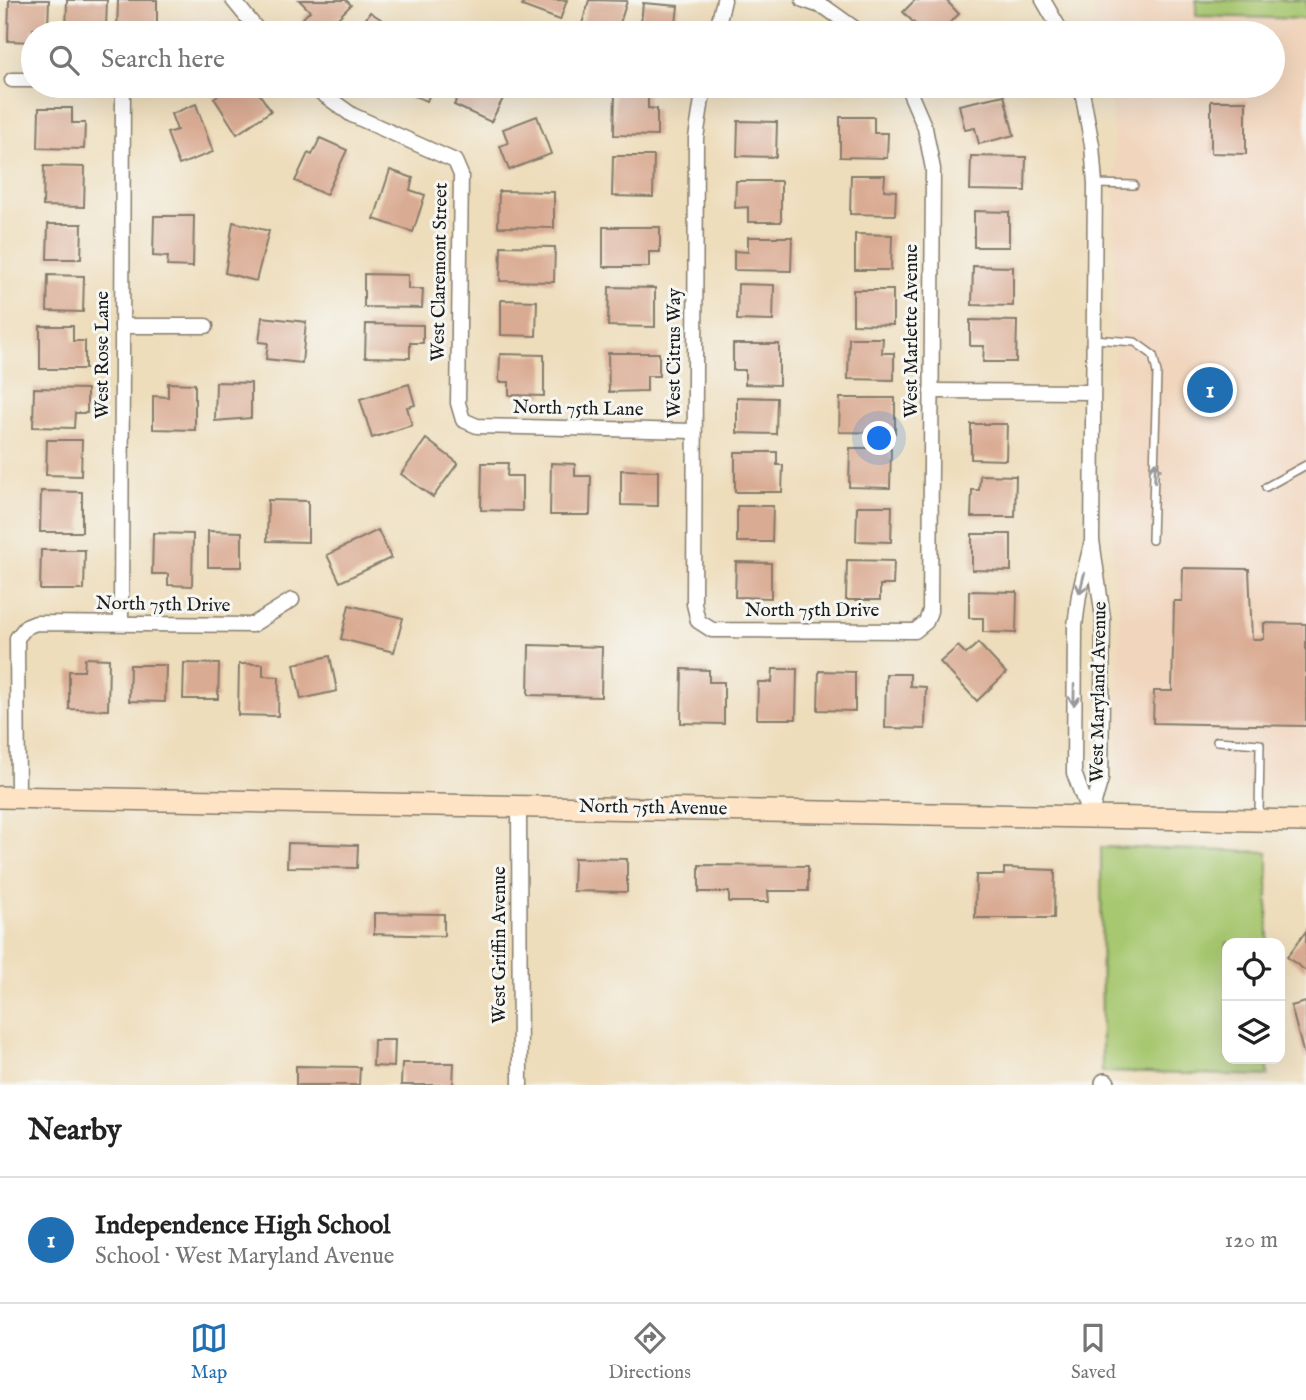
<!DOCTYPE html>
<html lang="en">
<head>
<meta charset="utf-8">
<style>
	:root { --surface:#fff; --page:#f6f6f6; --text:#222; --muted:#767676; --line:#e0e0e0; --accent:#1f6fb2 }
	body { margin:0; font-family:"IM FELL English",serif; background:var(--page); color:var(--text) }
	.controls { position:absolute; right:21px; bottom:21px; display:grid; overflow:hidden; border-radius:14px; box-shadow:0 7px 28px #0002 }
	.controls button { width:63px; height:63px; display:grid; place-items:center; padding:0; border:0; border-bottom:2px solid var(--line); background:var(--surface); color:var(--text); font:35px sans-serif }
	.you { position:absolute; left:880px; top:439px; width:24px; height:24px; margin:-18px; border:5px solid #fff; border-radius:50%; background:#1a73e8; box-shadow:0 0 0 10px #1a73e833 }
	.badge { display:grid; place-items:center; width:46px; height:46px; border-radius:50%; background:var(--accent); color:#fff; font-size:23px; font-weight:700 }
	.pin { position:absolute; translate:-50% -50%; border:4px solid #fff; box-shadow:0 2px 7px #0006 }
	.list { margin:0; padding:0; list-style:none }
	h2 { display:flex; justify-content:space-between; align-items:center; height:91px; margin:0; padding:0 28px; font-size:30px }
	h2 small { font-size:23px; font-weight:400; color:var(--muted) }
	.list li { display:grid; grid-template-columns:46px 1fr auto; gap:21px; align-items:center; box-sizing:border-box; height:126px; padding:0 28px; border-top:2px solid var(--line) }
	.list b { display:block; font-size:26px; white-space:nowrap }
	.list p { margin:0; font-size:23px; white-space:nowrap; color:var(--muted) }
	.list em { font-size:23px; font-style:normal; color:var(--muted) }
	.icon { flex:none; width:38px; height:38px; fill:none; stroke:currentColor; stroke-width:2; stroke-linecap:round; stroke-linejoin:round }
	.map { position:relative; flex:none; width:1306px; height:1085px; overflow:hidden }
	.search { position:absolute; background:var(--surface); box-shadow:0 7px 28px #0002; left:21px; right:21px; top:21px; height:77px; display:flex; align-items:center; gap:18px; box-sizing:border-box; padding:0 24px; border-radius:38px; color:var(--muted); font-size:26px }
	.sheet { height:217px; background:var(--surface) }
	nav { display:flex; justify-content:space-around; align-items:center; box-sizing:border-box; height:98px; border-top:2px solid var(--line); background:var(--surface); font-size:19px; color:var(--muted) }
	nav a { display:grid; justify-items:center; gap:4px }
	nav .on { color:var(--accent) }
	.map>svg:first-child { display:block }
	.built { fill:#f1d5bd }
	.green { fill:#a7c76f; stroke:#627246; stroke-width:2 }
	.building { fill:#daab93 }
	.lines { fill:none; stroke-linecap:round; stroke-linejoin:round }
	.service-casing { stroke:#857c6c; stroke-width:10 }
	.minor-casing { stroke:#857c6c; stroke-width:17 }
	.tertiary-casing { stroke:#857c6c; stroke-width:22 }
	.secondary-casing { stroke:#857c6c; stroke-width:24 }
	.service { stroke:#fff; stroke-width:7 }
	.minor { stroke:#fff; stroke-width:14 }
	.tertiary { stroke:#fff; stroke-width:19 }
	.secondary { stroke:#fee4c5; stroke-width:21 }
	.oneway { stroke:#999 }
	.labels { text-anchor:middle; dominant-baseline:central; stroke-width:6; stroke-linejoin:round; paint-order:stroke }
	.street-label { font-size:19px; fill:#1c1c1c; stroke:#f6f6f2 }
</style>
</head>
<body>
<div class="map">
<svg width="1306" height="1085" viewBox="0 0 1306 1085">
	<rect width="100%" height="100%" fill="#f6f6f2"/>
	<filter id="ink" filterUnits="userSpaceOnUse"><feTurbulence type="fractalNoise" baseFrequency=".0143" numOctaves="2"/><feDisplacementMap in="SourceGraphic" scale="14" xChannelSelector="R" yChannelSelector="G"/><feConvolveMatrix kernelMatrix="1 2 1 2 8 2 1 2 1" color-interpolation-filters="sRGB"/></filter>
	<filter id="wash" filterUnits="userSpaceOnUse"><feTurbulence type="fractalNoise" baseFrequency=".00686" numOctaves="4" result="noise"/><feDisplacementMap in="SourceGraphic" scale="28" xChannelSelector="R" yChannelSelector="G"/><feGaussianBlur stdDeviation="1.57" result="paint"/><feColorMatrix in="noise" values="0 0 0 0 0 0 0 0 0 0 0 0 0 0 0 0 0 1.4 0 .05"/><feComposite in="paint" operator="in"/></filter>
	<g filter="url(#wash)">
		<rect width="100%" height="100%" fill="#edb"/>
		<!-- built -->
		<path class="built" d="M1094,0h212v790l-177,-4 -7,-4 -3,-7v-174l-6,-45 2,-398 -4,-52 -5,-20h167v-53h-179z"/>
		<!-- green -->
		<g class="green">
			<path d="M1196,0h110v19l-110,-3z"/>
			<path d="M1101,847l167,5v91h-41v116h41v17l-166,-4z"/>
		</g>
		<g id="blocks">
			<!-- building -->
			<g class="building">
				<path d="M9,0h40l-1,29h-15v13l-25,-1z"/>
				<path d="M67,0h40l-1,28h-16v5h-24z"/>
				<path d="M118,0h39v33h-40z"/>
				<path d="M299,0h47l5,5 -28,28h-7l-14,-14 8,-8z"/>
				<path d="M525,0h42l-7,20 -38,-14z"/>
				<path d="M589,0l38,1 -10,32 -35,-9z"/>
				<path d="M915,0h31l13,14 -20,19h-15l-21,-21z"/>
				<path d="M643,3l35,3 -3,27h-35z"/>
				<path d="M370,12l29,19 -1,2h-41z"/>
				<path d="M232,86h22l17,25 -34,23 -23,-36z"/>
				<path d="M389,86h44l-6,15z"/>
				<path d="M463,86l46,1 -18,35 -37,-17z"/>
				<path d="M615,93h33v15l9,1v27l-43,-1z"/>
				<path d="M1004,95l10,40 -35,9 -4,-16 -10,2 -6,-25z"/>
				<path d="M1211,101h35v53l-35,-1z"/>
				<path d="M196,104l17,48 -34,13 -12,-32 10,-3 -6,-16z"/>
				<path d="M39,108h33v15h13l-1,26 -46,-1z"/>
				<path d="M537,116l14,38 -42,16 -9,-24 8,-3 -5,-14z"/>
				<path d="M840,117h34v16h14l-1,25 -47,-1z"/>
				<path d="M738,121l39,1 -1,35 -39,-1z"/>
				<path d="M320,138l27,12 -21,45 -31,-14 13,-28 4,2z"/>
				<path d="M613,156h41l-1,41 -41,-1z"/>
				<path d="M971,156l55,1 -1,34 -55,-1z"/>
				<path d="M44,166l41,1 -1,40 -41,-1z"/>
				<path d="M390,170l23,8 -3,12 15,5 -12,37 -39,-13z"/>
				<path d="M851,175h34l-1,15 12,1 -1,24 -45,-1z"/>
				<path d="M736,181h45v41h-33v-15l-13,1z"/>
				<path d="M499,191l55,1v36l-56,-1z"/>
				<path d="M974,211l35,1v35h-35z"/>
				<path d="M154,216h40l-1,51 -26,-1 1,-9 -15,-1z"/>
				<path d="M233,222l36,9 -13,50 -31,-8z"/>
				<path d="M48,224h34l-1,35h-34z"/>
				<path d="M603,227h57v25h-11v15h-46z"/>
				<path d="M855,234l37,1 -1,35h-36z"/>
				<path d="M748,237h44l-1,34 -57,-1v-19l14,1z"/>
				<path d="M501,246l54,1 -1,35 -54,-1z"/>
				<path d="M973,266l40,1v39l-41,-1z"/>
				<path d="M364,274l44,1v14h15l-1,19 -58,-1z"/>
				<path d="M48,275l36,1 -1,36 -36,-1z"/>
				<path d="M738,284l36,1 -1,36 -36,-1z"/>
				<path d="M609,287l46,1v39l-47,-1z"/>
				<path d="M853,290h40v35l-40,-1z"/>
				<path d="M501,300l36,1 -1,35 -35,-1z"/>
				<path d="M262,317l44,5 -4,41 -36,-4 2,-16 -9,-1z"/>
				<path d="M970,320l47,1 -1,41h-33l1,-16h-14z"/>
				<path d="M366,324l57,1v18h-13v15l-45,-1z"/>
				<path d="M40,326h33v15h12v28h-45z"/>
				<path d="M849,338h34l-1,15h12v27l-46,-1z"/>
				<path d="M733,344h46v41l-34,-1v-14h-12z"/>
				<path d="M608,353h51v23h-12v15l-38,1z"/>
				<path d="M500,354l44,1v41l-35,-1v-13h-10z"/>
				<path d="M216,382l35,1v35l-36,3z"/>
				<path d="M168,383l27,1v46l-42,-1v-33l15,1z"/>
				<path d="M409,384l6,21 -8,2 5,18 -40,13 -12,-39z"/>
				<path d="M34,388l53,1v24h-12l-1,15 -41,-1z"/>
				<path d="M737,397l40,1 -1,36 -39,-1z"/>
				<path d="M840,398h55v35l-56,-1z"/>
				<path d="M971,424h36l-1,36 -35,-1z"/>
				<path d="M426,439l32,24 -25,34 -32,-23z"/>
				<path d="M47,440h35l-1,36 -35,-1z"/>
				<path d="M850,448h41l-1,40 -41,-1z"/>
				<path d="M735,452h42v13h6l-1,27h-47z"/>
				<path d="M482,463h26l-1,13h15v35l-41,-1z"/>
				<path d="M551,463l24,1v12h16l-1,39h-40z"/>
				<path d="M621,470l37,1v35l-37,-1z"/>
				<path d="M980,475l36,1 -1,41h-44l1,-27h7z"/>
				<path d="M41,491l41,1v40h-42z"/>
				<path d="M268,500l40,1v41l-41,-1z"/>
				<path d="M737,506h36l-1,36h-35z"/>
				<path d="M857,506h35l-1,36 -35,-1z"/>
				<path d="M378,530l13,28 -51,24 -13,-27z"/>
				<path d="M208,531l34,1v35h-34z"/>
				<path d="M153,533l40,1 -1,52 -24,-1v-11h-16z"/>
				<path d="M972,534h39v37l-39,-1z"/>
				<path d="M41,550h44l-1,40h-44z"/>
				<path d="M847,560l47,1 -1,24h-13v15h-34z"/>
				<path d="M736,562l35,1v35l-36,-1z"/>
				<path d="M1183,568l66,1 3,70h12v-16l42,1v102l-153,-3 1,-32h18l2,-90h8z"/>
				<path d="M969,591l48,1 -1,41 -33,-1v-14h-14z"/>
				<path d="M349,605l54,13 -9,34 -53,-13z"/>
				<path d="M978,643l28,30 -29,28 -37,-39 18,-16 8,8z"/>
				<path d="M529,645l73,2 -1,50 -73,-2z"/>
				<path d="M330,656l7,35 -36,8 -7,-35z"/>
				<path d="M85,658l24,1 -1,51 -39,-1v-38h15z"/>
				<path d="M184,663l35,1 -1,35h-35z"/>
				<path d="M239,664h24v12l16,1 -1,39 -40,-1z"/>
				<path d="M130,665h36l-1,37 -36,-1z"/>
				<path d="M682,669l27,1v12h15v42l-43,-1z"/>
				<path d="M773,669h24l-1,50h-39l1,-37h14z"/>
				<path d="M819,671l36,1v39l-37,-1z"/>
				<path d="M886,674h24v12l16,1 -1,42 -40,-1z"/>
				<path d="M288,843l70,2 -1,23 -70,-1z"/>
				<path d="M574,858l53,1v33l-54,-1z"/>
				<path d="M699,865l109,1v25h-40l1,11h-40v-10h-30z"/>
				<path d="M1004,868l51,2 -1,48h-79l1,-43h28z"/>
				<path d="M374,913l70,1v22l-70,-2z"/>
				<path d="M1306,931v40l-19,-14z"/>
				<path d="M1306,1002v57h-1l-14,-53z"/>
				<path d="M374,1040h21l-1,27 -21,-1z"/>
				<path d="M402,1063h52l-1,22h-52z"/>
				<path d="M296,1066l64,1 -1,18h-63z"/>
			</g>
		</g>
	</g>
	<g filter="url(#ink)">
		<use href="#blocks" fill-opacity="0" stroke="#857c6c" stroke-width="2"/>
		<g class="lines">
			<!-- service casing -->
			<g class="service-casing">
				<g id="service">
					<path d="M1096,184l38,1"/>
					<path d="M1093,339l42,3 18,13 4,18 -5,167"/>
					<path d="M1266,487l40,-22"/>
					<path d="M1217,741l43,3 -1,75"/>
				</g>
			</g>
			<!-- minor casing -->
			<g class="minor-casing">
				<g id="minor">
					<path d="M233,0l27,33"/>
					<path d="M803,0l23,8 35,25"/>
					<path d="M1043,0l19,33"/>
					<path d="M716,33l8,-33"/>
					<path d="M12,80h21"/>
					<path d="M312,86l40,29 103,46 6,14 -3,228 5,17 14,6 216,5"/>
					<path d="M704,86l-8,52 -2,466 4,17 14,9 203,1 11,-9 4,-11 3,-442 -8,-41 -18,-42"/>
					<path d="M1081,86l11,59 3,39 -3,356 11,78 -2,161 -11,37"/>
					<path d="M122,326h84"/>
					<path d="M931,391l161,1"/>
					<path d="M121,623l2,-537"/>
					<path d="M18,798l-1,-160 9,-11 10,-4 216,2 40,-25"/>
					<path d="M519,806l1,279"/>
					<path d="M1090,816l-16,-43 1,-147 4,-31 12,-50"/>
				</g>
			</g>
			<!-- tertiary casing -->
			<g class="tertiary-casing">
				<path id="tertiary" d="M1105,1083v2"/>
			</g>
			<!-- secondary casing -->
			<g class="secondary-casing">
				<path id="secondary" d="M0,797l1306,24"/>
			</g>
			<!-- service -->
			<use href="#service" class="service"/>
			<!-- minor -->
			<use href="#minor" class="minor"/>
			<!-- tertiary -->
			<use href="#tertiary" class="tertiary"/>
			<!-- secondary -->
			<use href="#secondary" class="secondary"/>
		</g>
		<!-- one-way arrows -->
		<defs><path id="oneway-shaft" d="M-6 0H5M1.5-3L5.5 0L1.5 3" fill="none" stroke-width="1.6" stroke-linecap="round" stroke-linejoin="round" transform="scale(1.75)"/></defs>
		<g class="oneway">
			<use href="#oneway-shaft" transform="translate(1155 472) rotate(-88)"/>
			<use href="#oneway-shaft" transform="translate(1082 583) rotate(104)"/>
			<use href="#oneway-shaft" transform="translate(1074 695) rotate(91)"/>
		</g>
	</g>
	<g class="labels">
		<!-- street labels -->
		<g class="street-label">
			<text transform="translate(440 272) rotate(-89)">West Claremont Street</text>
			<text transform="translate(912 331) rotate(-90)">West Marlette Avenue</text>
			<text transform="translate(675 353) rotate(-90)">West Citrus Way</text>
			<text transform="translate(103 355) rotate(-90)">West Rose Lane</text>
			<text transform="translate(578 409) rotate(1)">North 75th Lane</text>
			<text transform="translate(163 605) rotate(1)">North 75th Drive</text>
			<text x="812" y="611">North 75th Drive</text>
			<text transform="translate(1099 692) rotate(-89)">West Maryland Avenue</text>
			<text transform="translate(653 808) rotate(1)">North 75th Avenue</text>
			<text transform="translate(500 945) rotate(-90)">West Griffin Avenue</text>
		</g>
	</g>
</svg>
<div class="controls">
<button><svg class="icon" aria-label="locate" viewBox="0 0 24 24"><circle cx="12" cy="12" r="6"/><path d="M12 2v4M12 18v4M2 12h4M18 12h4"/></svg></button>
<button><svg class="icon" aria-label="layers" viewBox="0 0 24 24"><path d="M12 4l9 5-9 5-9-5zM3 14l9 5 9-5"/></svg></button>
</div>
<div class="you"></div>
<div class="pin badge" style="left:1210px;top:390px">1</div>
<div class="search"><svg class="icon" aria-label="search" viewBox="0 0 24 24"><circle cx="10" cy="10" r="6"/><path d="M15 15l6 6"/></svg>Search here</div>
</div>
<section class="sheet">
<h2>Nearby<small></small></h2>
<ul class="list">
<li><span class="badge">1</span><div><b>Independence High School</b><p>School · West Maryland Avenue</p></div><em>120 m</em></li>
</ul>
</section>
<nav>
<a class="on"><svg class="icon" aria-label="map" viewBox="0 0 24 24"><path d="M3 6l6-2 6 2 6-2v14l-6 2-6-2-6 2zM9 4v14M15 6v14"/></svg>Map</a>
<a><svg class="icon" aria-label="directions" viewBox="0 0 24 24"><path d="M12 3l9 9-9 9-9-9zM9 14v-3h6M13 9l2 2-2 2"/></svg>Directions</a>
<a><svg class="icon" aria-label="saved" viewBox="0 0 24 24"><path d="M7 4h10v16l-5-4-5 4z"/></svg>Saved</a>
</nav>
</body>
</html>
